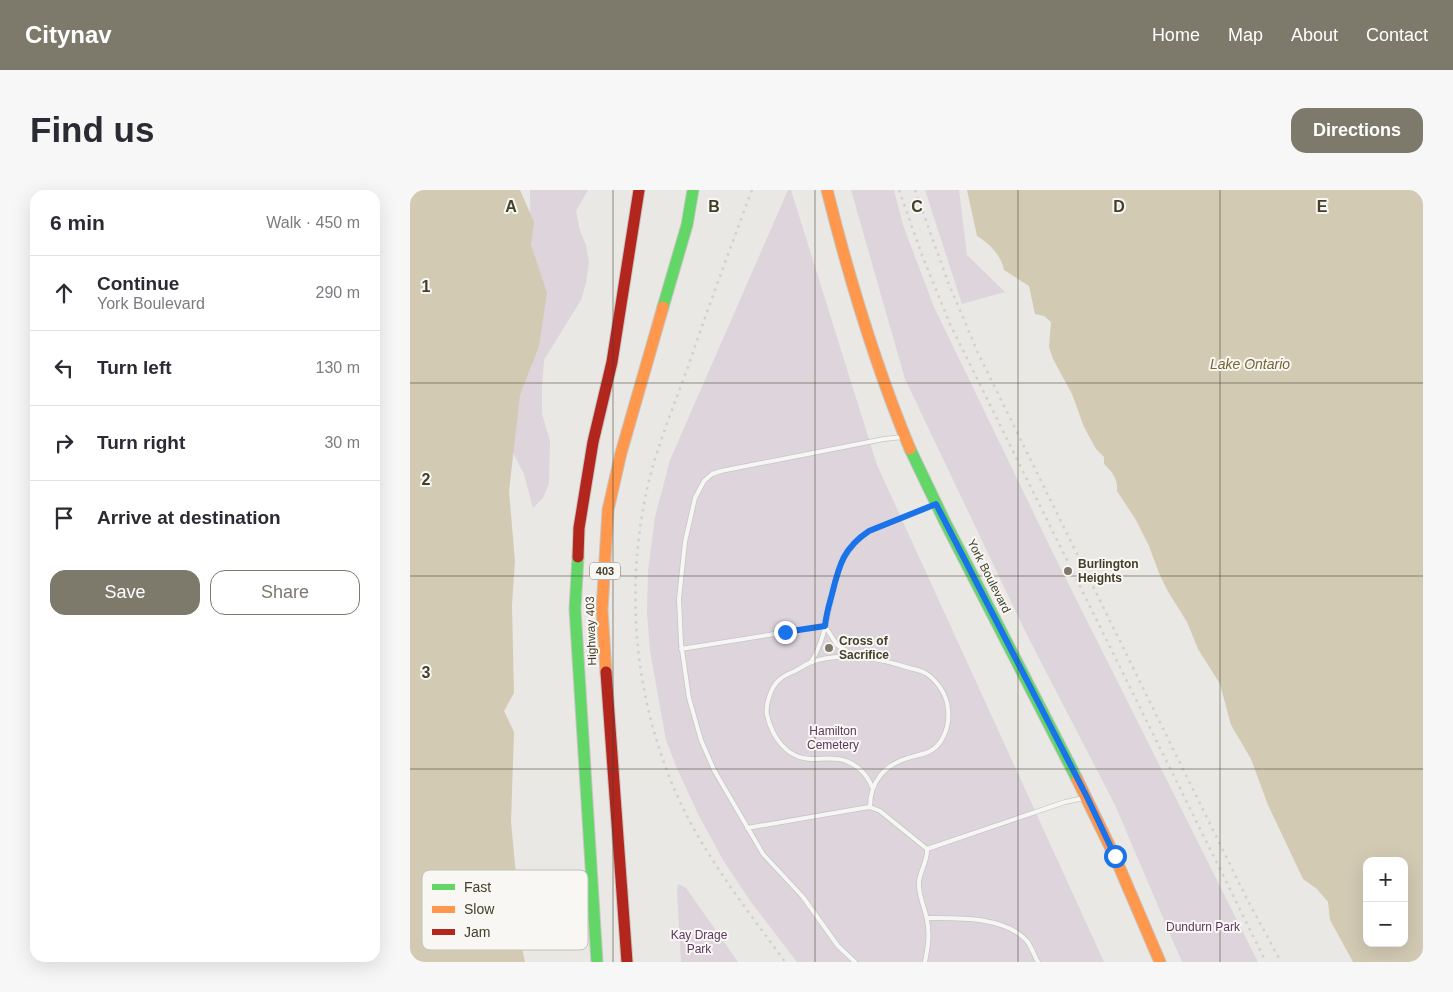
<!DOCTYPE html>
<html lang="en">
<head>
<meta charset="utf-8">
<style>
	:root { --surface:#fff; --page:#f7f7f7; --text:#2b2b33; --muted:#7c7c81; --line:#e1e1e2; --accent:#7d7a6c }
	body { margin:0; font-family:Arial,sans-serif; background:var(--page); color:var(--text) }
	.controls { position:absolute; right:15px; bottom:15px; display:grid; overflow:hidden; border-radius:10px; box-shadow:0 5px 20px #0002 }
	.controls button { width:45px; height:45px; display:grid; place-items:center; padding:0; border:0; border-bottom:1px solid var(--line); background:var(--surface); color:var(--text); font:25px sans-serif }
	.stop { position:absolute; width:15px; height:15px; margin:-11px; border:4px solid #1a73e8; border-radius:50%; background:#fff }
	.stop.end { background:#1a73e8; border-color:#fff; box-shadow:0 1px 5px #0008 }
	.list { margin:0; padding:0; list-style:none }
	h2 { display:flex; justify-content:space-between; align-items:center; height:65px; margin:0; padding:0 20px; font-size:21px }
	h2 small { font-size:16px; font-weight:400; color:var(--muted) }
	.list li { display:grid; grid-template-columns:32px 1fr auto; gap:15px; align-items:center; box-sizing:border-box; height:75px; padding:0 20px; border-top:1px solid var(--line) }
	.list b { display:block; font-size:19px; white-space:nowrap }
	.list p { margin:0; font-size:16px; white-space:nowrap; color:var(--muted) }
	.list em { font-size:16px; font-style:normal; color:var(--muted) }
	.actions { display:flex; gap:10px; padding:15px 20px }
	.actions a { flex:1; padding:11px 0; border:1px solid var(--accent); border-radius:15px; text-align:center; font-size:18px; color:var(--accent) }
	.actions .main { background:var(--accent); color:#fff }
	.icon { flex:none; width:28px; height:28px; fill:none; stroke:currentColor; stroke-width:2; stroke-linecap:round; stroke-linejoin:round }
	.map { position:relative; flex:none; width:1013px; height:772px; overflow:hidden; border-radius:15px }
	header { display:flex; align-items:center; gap:30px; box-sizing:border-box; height:70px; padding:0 25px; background:var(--accent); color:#fff }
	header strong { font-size:24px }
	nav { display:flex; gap:28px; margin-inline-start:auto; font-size:18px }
	.intro { display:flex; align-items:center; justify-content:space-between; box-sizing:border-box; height:120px; padding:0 30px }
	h1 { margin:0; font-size:35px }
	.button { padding:12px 22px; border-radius:15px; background:var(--accent); color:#fff; font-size:18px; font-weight:700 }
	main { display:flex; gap:30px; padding:0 30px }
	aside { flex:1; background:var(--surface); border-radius:15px; box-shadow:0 5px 20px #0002 }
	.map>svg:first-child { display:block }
	.green { fill:#ddd4dc }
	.water { fill:#d3cab4; fill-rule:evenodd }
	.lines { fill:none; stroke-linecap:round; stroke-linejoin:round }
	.lane-casing { stroke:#c7c6c3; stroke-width:5.5 }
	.fast-casing { stroke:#c7c5c0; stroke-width:13 }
	.slow-casing { stroke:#c7c5c0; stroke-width:13 }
	.jam-casing { stroke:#c7c5c0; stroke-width:13 }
	.lane { stroke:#f6f6f4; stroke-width:4 }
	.fast { stroke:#63d668; stroke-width:11 }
	.slow { stroke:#ff974d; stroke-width:11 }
	.jam { stroke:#b3261e; stroke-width:11 }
	.rail { stroke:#d1d0cd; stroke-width:2.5; stroke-dasharray:2.5 5; stroke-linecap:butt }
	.route { stroke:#1a73e8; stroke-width:6 }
	.grid { fill:none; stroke:#433f2b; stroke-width:1; stroke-opacity:0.55 }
	.poi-dot { fill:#7d7a6c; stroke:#f8f7f3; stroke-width:2 }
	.labels { text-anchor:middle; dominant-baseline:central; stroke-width:4; stroke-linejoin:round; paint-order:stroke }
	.shield { fill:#f8f7f3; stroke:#797667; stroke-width:1 }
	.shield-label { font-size:11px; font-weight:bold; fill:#433f2b }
	.poi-label { font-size:12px; font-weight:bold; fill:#433f2b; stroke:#f8f7f3; text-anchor:start }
	.street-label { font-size:12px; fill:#433f2b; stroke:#f8f7f3 }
	.park-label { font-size:12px; fill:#5f385f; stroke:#f8f7f3 }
	.water-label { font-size:14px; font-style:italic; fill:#776635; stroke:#f8f7f3 }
	.key { fill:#f8f7f3; stroke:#c2c0b7; stroke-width:1 }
	.key-label { font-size:14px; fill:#433f2b }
	.grid-label { font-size:16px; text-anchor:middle; font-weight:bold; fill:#433f2b; stroke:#f8f7f3; stroke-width:4; stroke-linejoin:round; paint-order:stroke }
</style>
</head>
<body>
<header>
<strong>Citynav</strong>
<nav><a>Home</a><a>Map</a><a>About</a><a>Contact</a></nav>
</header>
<div class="intro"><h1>Find us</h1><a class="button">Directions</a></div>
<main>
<aside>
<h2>6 min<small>Walk · 450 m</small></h2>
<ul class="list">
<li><svg class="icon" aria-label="ahead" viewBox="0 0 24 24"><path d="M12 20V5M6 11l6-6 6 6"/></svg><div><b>Continue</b><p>York Boulevard</p></div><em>290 m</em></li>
<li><svg class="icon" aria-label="left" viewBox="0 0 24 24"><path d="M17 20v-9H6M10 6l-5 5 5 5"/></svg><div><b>Turn left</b></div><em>130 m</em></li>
<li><svg class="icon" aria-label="right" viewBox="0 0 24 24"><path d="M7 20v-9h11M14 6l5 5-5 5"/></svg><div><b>Turn right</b></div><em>30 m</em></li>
<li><svg class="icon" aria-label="arrive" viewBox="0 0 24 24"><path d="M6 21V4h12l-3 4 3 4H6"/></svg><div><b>Arrive at destination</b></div></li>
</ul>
<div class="actions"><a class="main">Save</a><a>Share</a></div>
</aside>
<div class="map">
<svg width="1013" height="772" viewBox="0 0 1013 772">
	<rect width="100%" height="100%" fill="#e9e8e5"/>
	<!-- green -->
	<g class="green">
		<path d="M120,0h58l-12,21 4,20 6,14 3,17 -3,21 -5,17 -37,60 -2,27v27l8,27 -1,42 -6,15 -10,10 -9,-34 -12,-23 19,-182z"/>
		<path d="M378,0h3l86,275 227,497h-307l-46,-60 -28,-42 -25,-46 -22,-48 -10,-26 -16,-89 -3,-39 1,-41 7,-54 15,-57z"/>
		<path d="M441,0h43l9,35 31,82 118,244 206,411h-76l-67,-157 -89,-172 -121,-254z"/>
		<path d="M515,0h34l8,65 38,37 -43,12z"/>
		<path d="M268,694l8,4 52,74h-57l-4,-71z"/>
	</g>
	<!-- water -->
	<g class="water">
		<path d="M0,0h110l14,32 -3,23 16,48 -8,53 -19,49 -11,96 6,70 -3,44 2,88 -10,18 10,21 -3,90 5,53 -1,41 10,46h-115z"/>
		<path d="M557,0h456v772h-70l-23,-42 -2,-18 -11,-13 -14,-10 -35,-74 -17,-46 -20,-34 -11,-41 -22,-35 -11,-27 -20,-32 -8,-17 -10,-27 -13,-26 -19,-29c1,-12 -4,-18 -13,-27v-7l-8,-8 -12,-22 -12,-33 -19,-35 -4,-12 2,-25 -7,-6 -9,-2 -6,-28 -25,-16c-3,-15 -15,-27 -27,-34zM957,671h37v82h-37z"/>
	</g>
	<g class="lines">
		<!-- lane casing -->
		<g class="lane-casing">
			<g id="lane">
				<path d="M415,436l12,19 19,12"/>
				<path d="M271,459l144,-23"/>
				<path d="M401,472c27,-42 11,-100 58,-131l65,-26"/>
				<path d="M460,617c0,-25 14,-42 38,-49 6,-2 12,-3 18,-5 17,-6 24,-27 22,-44 -1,-14 -10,-27 -21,-35 -5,-4 -15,-5 -21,-7 -28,-9 -66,-15 -94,-5 -6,2 -11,6 -17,9 -5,2 -12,5 -16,9 -8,7 -14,25 -12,35 5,22 20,44 45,44 11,0 24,-2 34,2 12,4 22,15 26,26"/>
				<path d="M337,638l116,-20 7,-1 10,4 47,38c1,11 -7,22 -8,33 -1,14 6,25 8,38 3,15 1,27 -2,42"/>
				<path d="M517,659l138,-47 19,-4"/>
				<path d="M517,728c30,0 78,-2 100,23 5,7 7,14 11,21"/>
				<path d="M445,772l-17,-16 -35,-49 -40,-43 -49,-84 -13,-30 -12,-42 -8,-55 -2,-44 6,-57 10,-44 9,-17 8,-7 9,-3 163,-32 19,-2"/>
			</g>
		</g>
		<!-- fast casing -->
		<g class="fast-casing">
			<g id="fast">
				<path d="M253,117l24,-82 6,-35"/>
				<path d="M500,259l34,71 133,259"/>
				<path d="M168,367l-3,52 22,353"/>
			</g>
		</g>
		<!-- slow casing -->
		<g class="slow-casing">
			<g id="slow">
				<path d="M417,0c22,88 48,175 83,259"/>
				<path d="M196,482l-4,-62 6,-100 13,-57 42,-146"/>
				<path d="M667,589l38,78 45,105"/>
			</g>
		</g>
		<!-- jam casing -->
		<g class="jam-casing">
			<g id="jam">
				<path d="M168,367l1,-29 14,-86 19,-80 27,-172"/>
				<path d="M196,482l21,290"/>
			</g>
		</g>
		<!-- lane -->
		<use href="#lane" class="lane"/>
		<!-- fast -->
		<use href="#fast" class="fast"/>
		<!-- slow -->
		<use href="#slow" class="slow"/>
		<!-- jam -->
		<use href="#jam" class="jam"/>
		<!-- rail -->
		<g class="rail">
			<path d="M342,0c-21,56 -42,112 -61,168 -15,44 -34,86 -44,131 -23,106 -12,218 35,317 27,56 67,106 103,156"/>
			<path d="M489,0l23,65 28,69 316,638"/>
			<path d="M505,0l33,92 30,71 268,544 35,65"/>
		</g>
	</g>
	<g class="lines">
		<!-- route -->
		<path class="route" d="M375,442l40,-6c1,-11 4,-21 7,-32 7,-28 11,-46 37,-63l67,-27 151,293 28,59"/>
	</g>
	<!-- grid -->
	<path class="grid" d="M203,0v772M405,0v772M608,0v772M810,0v772M0,193h1013M0,386h1013M0,579h1013"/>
	<!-- markers -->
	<g class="poi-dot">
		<circle cx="658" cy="381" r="5"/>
		<circle cx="419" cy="458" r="5"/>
	</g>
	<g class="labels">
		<!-- shield labels -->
		<rect class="shield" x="180" y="372.5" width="30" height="17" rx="4"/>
		<g class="shield-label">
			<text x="195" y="381">403</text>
		</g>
		<!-- poi labels -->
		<g class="poi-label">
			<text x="668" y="374">Burlington<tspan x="668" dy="14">Heights</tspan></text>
			<text x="429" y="451">Cross of<tspan x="429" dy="14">Sacrifice</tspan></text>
		</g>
		<!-- street labels -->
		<g class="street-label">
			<text transform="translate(579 386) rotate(63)">York Boulevard</text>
			<text transform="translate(181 441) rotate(-92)">Highway 403</text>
		</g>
		<!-- park labels -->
		<g class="park-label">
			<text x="423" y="541">Hamilton<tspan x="423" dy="14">Cemetery</tspan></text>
			<text x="793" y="737">Dundurn Park</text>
			<text x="289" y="745">Kay Drage<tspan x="289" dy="14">Park</tspan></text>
		</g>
		<!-- water labels -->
		<g class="water-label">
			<text x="840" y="174">Lake Ontario</text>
		</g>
	</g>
	<!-- legend -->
	<rect x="12" y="680" width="166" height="80" rx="8" class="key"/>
	<rect x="22" y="694" width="23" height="6" fill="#63d668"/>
	<rect x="22" y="716" width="23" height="7" fill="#ff974d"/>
	<rect x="22" y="739" width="23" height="6" fill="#b3261e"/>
	<g class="key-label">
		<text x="54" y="702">Fast</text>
		<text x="54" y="724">Slow</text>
		<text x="54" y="747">Jam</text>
	</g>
	<g class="grid-label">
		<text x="101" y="22">A</text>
		<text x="304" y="22">B</text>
		<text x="507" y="22">C</text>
		<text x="709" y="22">D</text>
		<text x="912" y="22">E</text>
		<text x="16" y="102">1</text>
		<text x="16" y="295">2</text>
		<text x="16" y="488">3</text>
	</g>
</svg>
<div class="controls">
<button>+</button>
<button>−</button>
</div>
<div class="stop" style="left:705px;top:666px"></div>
<div class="stop end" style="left:375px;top:442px"></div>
</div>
</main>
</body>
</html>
